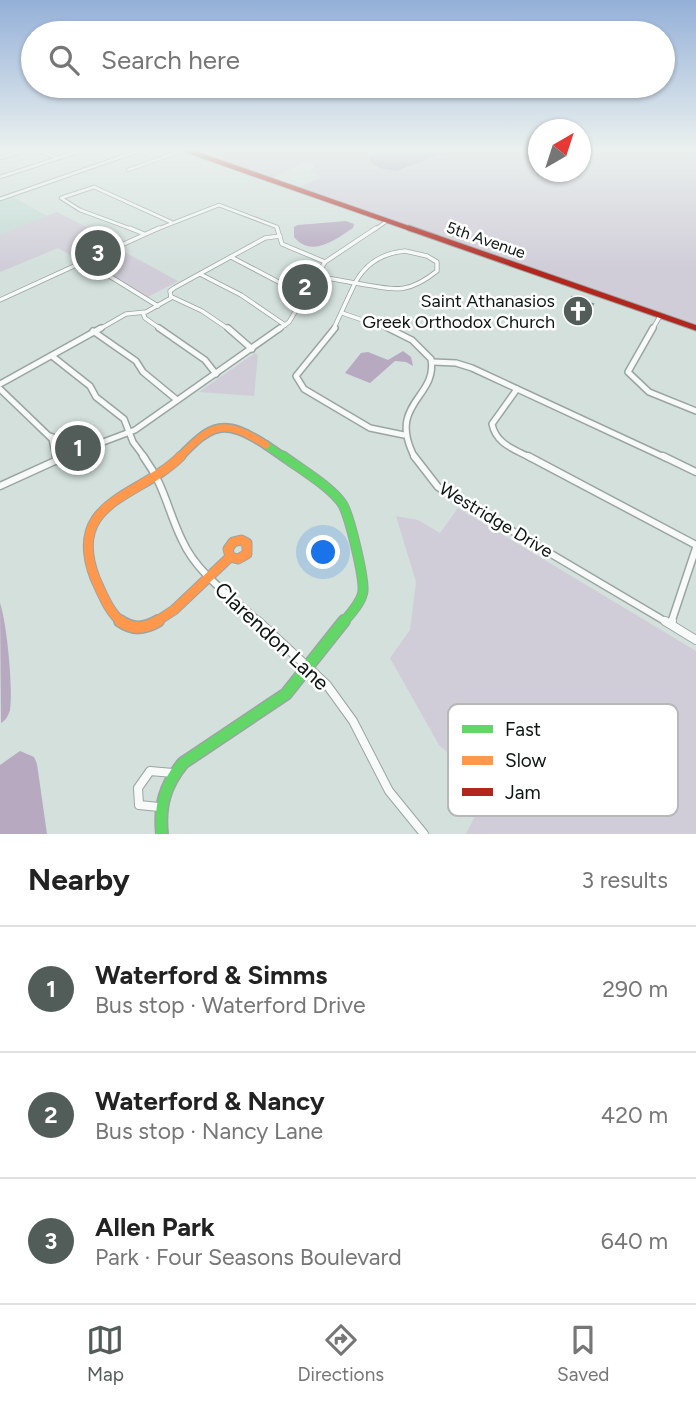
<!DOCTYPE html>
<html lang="en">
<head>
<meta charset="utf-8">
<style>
	:root { --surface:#fff; --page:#f2f2f2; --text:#222; --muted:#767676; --line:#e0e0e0; --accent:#525d59 }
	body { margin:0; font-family:Figtree,sans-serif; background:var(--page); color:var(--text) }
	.compass { position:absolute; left:528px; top:119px; width:63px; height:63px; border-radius:50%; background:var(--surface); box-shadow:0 2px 5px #0004; rotate:39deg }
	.you { position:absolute; left:324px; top:553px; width:24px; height:24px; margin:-18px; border:5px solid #fff; border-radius:50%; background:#1a73e8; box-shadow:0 0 0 10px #1a73e833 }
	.badge { display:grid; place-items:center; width:46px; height:46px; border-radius:50%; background:var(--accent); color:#fff; font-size:23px; font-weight:700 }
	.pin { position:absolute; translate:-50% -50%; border:4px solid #fff; box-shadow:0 2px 7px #0006 }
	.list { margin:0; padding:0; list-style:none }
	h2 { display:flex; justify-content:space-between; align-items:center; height:91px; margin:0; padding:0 28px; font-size:30px }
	h2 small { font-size:23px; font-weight:400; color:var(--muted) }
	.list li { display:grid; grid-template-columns:46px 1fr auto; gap:21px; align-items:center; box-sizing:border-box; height:126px; padding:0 28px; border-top:2px solid var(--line) }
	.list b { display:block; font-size:26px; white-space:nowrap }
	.list p { margin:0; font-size:23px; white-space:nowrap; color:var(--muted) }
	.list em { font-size:23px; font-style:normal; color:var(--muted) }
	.icon { flex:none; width:38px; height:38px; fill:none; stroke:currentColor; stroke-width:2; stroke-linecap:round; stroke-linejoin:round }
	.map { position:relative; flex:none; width:696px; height:834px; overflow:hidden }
	.search { position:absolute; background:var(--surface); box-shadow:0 2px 5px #0004; left:21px; right:21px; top:21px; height:77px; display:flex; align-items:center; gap:18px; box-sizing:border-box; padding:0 24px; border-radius:38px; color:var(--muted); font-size:26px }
	.sheet { height:469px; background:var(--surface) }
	nav { display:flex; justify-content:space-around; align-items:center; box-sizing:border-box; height:98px; border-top:2px solid var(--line); background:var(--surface); font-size:19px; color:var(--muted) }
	nav a { display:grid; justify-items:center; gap:4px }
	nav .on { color:var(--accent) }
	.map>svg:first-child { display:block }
	.built { fill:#c2dad3 }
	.green { fill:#d0cdd8 }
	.water { fill:#b6a9c0 }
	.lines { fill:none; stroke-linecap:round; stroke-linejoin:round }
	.stream { stroke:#b6a9c0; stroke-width:2 }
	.street-far4-casing { stroke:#9aa5a1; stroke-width:4.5 }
	.street-far3-casing { stroke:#9aa5a1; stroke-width:5 }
	.street-far2-casing { stroke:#9aa5a1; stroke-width:8 }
	.street-far1-casing { stroke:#9aa5a1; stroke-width:9 }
	.street-casing { stroke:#9aa5a1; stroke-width:10 }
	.fast-far2-casing { stroke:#9aa5a1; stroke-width:10 }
	.fast-far1-casing { stroke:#9aa5a1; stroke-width:11 }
	.fast-casing { stroke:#9aa5a1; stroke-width:14 }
	.slow-far2-casing { stroke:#9aa5a1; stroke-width:10 }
	.slow-far1-casing { stroke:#9aa5a1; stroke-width:11 }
	.slow-casing { stroke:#9aa5a1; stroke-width:14 }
	.jam-far1-casing { stroke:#9aa5a1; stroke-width:6 }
	.jam-casing { stroke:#9aa5a1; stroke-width:7 }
	.street-far4 { stroke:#f8fafa; stroke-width:2.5 }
	.street-far3 { stroke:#f8fafa; stroke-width:3.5 }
	.street-far2 { stroke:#f8fafa; stroke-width:5 }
	.street-far1 { stroke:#f8fafa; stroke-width:6 }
	.street { stroke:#f8fafa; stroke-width:8 }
	.fast-far2 { stroke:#63d668; stroke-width:7 }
	.fast-far1 { stroke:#63d668; stroke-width:9 }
	.fast { stroke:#63d668; stroke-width:11 }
	.slow-far2 { stroke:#ff974d; stroke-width:7 }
	.slow-far1 { stroke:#ff974d; stroke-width:9 }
	.slow { stroke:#ff974d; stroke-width:11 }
	.jam-far1 { stroke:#b3261e; stroke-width:4.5 }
	.jam { stroke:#b3261e; stroke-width:5 }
	.wall { fill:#a0aea9 }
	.building { fill:#bacac5; stroke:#828d8a; stroke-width:2 }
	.labels { text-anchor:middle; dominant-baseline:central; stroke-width:5; stroke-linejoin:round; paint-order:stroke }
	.far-street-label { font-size:16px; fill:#0d1613; stroke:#fff }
	.poi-label { font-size:18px; fill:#0d1613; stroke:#fff; text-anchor:end }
	.street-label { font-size:18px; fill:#0d1613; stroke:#fff }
	.near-street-label { font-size:21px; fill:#0d1613; stroke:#fff }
	.key { fill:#fff; stroke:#b6b9b8; stroke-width:2 }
	.key-label { font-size:19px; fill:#0d1613 }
</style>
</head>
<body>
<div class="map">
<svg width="696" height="834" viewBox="0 0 696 834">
	<rect width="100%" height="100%" fill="#d3e0dc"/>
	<!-- built -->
	<path class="built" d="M11,196l36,20 -47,18v-34z"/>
	<!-- green -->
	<g class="green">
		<path d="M224,151h314v21h42l1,-21h115v175l-399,-138 24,-11 -11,-5 5,-7 -10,-3 -35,17 -62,-22z"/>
		<path d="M57,212l37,19 -3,3 87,47 -30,16 -62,-37 -5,1 -23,-13 -58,24v-38z"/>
		<path d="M255,353l3,2 -4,41 -55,-4z"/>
		<path d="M458,508l238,143v183h-230l23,-46 -50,-43 -49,-87 20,-28 6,-48 -20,-66 22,4 22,13z"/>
	</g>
	<!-- water -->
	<g class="water">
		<path d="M378,151h72l-54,20 -16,-3 -9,-5 -2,-5z"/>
		<path d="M346,221l8,3 -1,4c-18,12 -41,30 -59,9v-10l4,-2z"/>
		<path d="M403,351l8,6 2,9 -7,-4 -11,-1 -25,22 -25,-10 16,-20 7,-1 20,8z"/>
		<path d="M0,603c7,21 13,85 10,107 -2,6 -4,10 -9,13z"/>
		<path d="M20,751l14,6 3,7 10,70h-47v-69z"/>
	</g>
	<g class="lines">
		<!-- stream -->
		<path class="stream" d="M569,180l1,-8"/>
		<!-- street-far4 casing -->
		<g class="street-far4-casing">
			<g id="street-far4">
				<path d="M40,151l17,7"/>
				<path d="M0,158l22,-7"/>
				<path d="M128,170l53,-19"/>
				<path d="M0,177l80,-26"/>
				<path d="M0,199l138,-48"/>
				<path d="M134,230l-54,-20 -19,-12 33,-11 77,35"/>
				<path d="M155,230l64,-25 58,22 1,3"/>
				<path d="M374,230l13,-9"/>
			</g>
		</g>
		<!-- street-far3 casing -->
		<g class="street-far3-casing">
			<g id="street-far3">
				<path d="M130,228l14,6"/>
				<path d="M277,228l5,16 43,18"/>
				<path d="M405,251l22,5 10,6v9c-31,25 -44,18 -82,12 11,-20 27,-30 50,-32z"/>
				<path d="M231,257l59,31 17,3"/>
				<path d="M85,261l73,45"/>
				<path d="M200,274l41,21 44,30"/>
				<path d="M316,276l39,7"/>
				<path d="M172,297l30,14 28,19"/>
				<path d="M0,300l85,-39 12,-10 18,-3 44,-20"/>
				<path d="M143,313l2,5 17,12"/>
				<path d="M342,313l50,17"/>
				<path d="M98,330l28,-16 20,-2 25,-14 -1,-7 4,-3 91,-50 15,-2"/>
				<path d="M278,330l11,-8 36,-60 51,-34"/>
				<path d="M333,330l22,-47"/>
				<path d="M652,330l8,-14"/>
			</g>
		</g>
		<!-- street-far2 casing -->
		<g class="street-far2-casing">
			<g id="street-far2">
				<path d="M159,328l46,32 11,14"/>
				<path d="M228,328l24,21"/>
				<path d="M335,328l-39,48 8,13 66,39 34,7"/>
				<path d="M388,328l24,12 19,19c7,39 -45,44 -16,99"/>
				<path d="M653,328l-25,44 21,20 47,19"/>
				<path d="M93,331l43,30 7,11 34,28"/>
				<path d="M52,356l38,30 6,11 28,22 9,23 12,16"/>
				<path d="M433,362l23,1 16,5 194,90"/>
				<path d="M0,384l101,-56"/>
				<path d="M0,389l52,50 4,19"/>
				<path d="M517,389l-25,35c4,20 22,25 39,34"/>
				<path d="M50,436l14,5 5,15"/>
				<path d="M61,458l74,-28 145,-102"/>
			</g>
		</g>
		<!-- street-far1 casing -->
		<g class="street-far1-casing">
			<g id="street-far1">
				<path d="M56,456l1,5"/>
				<path d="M143,456c22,30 24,53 39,84 15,34 51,58 78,83"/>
				<path d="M414,456l24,31 230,136"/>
				<path d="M528,456l168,89"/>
				<path d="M663,456l33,16"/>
				<path d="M0,486l66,-30"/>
				<path d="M671,623l25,-75"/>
			</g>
		</g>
		<!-- street casing -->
		<g class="street-casing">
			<g id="street">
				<path d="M258,621l69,64 26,36 36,70 35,43"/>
				<path d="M665,621l31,19"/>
				<path d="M671,624l1,-3"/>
				<path d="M159,807l-20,-2 -1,-17 12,-17 23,2"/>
			</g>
		</g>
		<!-- fast-far2 casing -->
		<g class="fast-far2-casing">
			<path id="fast-far2" d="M266,445l19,13"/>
		</g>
		<!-- fast-far1 casing -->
		<g class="fast-far1-casing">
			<path id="fast-far1" d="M283,456c16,12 50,32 60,49 7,13 21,71 20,86 -1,11 -13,23 -20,32"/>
		</g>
		<!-- fast casing -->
		<g class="fast-casing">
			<path id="fast" d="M162,834c-3,-28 3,-49 21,-71l103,-69 58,-73"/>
		</g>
		<!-- slow-far2 casing -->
		<g class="slow-far2-casing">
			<path id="slow-far2" d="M179,458c33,-35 45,-40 87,-13"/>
		</g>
		<!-- slow-far1 casing -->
		<g class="slow-far1-casing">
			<g id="slow-far1">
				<path d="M241,540l6,3v11l-9,5 -8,-2 -2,-8 5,-7z"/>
				<path d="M123,623c-14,-10 -21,-30 -28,-45 -30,-78 46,-81 86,-122"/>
				<path d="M154,623l20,-13 56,-53"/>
			</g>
		</g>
		<!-- slow casing -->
		<g class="slow-casing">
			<path id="slow" d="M120,621c13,9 24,8 38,0"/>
		</g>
		<!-- jam-far1 casing -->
		<g class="jam-far1-casing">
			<path id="jam-far1" d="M188,151l226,79"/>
		</g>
		<!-- jam casing -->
		<g class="jam-casing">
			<path id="jam" d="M409,228l287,100"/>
		</g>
		<!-- street-far4 -->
		<use href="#street-far4" class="street-far4"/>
		<!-- street-far3 -->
		<use href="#street-far3" class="street-far3"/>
		<!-- street-far2 -->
		<use href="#street-far2" class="street-far2"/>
		<!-- street-far1 -->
		<use href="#street-far1" class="street-far1"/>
		<!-- street -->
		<use href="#street" class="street"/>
		<!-- fast-far2 -->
		<use href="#fast-far2" class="fast-far2"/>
		<!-- fast-far1 -->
		<use href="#fast-far1" class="fast-far1"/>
		<!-- fast -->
		<use href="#fast" class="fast"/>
		<!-- slow-far2 -->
		<use href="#slow-far2" class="slow-far2"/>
		<!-- slow-far1 -->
		<use href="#slow-far1" class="slow-far1"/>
		<!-- slow -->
		<use href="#slow" class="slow"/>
		<!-- jam-far1 -->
		<use href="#jam-far1" class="jam-far1"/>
		<!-- jam -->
		<use href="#jam" class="jam"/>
	</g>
	<!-- wall -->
	<path class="wall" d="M568,301l25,3 -7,13 -21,-8z"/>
	<!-- building -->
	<path class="building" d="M572,297l21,7 -3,5 -22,-8z"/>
	<!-- sky -->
	<linearGradient id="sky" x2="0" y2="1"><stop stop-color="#94b0d8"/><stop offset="0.56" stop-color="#ebf1ef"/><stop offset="1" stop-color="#ebf1ef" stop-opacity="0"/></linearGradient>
	<rect width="696" height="268" fill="url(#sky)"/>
	<!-- icons -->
	<defs>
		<g id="church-disc" transform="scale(1.575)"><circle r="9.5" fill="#525d59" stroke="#fff"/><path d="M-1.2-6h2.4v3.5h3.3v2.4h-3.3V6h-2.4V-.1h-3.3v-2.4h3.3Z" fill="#fff"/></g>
	</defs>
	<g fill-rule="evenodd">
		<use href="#church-disc" x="578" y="311"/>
	</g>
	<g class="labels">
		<!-- far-street labels -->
		<g class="far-street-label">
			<text transform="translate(486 240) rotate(19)">5th Avenue</text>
		</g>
		<!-- poi labels -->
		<g class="poi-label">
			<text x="555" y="301">Saint Athanasios<tspan x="555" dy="21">Greek Orthodox Church</tspan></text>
		</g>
		<!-- street labels -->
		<g class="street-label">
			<text transform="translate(496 520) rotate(31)">Westridge Drive</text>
		</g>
		<!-- near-street labels -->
		<g class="near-street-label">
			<text transform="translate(272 636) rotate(43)">Clarendon Lane</text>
		</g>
	</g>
	<!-- legend -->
	<rect x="448" y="704" width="230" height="112" rx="10" class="key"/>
	<rect x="462" y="725" width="31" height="8" fill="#63d668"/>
	<rect x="462" y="756" width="31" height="9" fill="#ff974d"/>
	<rect x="462" y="788" width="31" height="8" fill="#b3261e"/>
	<g class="key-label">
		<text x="505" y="736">Fast</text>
		<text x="505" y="767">Slow</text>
		<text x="505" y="799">Jam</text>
	</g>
</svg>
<svg class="compass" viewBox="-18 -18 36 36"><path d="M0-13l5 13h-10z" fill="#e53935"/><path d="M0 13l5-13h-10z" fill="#767676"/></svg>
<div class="you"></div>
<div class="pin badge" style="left:78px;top:448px">1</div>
<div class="pin badge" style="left:305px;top:287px">2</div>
<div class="pin badge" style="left:98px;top:253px">3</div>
<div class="search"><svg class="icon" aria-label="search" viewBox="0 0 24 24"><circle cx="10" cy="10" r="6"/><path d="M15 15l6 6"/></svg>Search here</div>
</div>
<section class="sheet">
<h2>Nearby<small>3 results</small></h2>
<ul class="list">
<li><span class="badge">1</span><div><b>Waterford &amp; Simms</b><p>Bus stop · Waterford Drive</p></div><em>290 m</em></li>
<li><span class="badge">2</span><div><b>Waterford &amp; Nancy</b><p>Bus stop · Nancy Lane</p></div><em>420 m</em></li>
<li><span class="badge">3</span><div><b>Allen Park</b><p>Park · Four Seasons Boulevard</p></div><em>640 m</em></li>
</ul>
</section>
<nav>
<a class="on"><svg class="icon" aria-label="map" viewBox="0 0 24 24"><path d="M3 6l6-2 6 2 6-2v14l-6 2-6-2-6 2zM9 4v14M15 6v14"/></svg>Map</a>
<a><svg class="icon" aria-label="directions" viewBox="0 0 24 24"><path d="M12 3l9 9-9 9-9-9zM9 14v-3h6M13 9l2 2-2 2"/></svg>Directions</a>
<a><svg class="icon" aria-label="saved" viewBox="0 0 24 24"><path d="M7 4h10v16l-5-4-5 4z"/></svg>Saved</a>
</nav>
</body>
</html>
